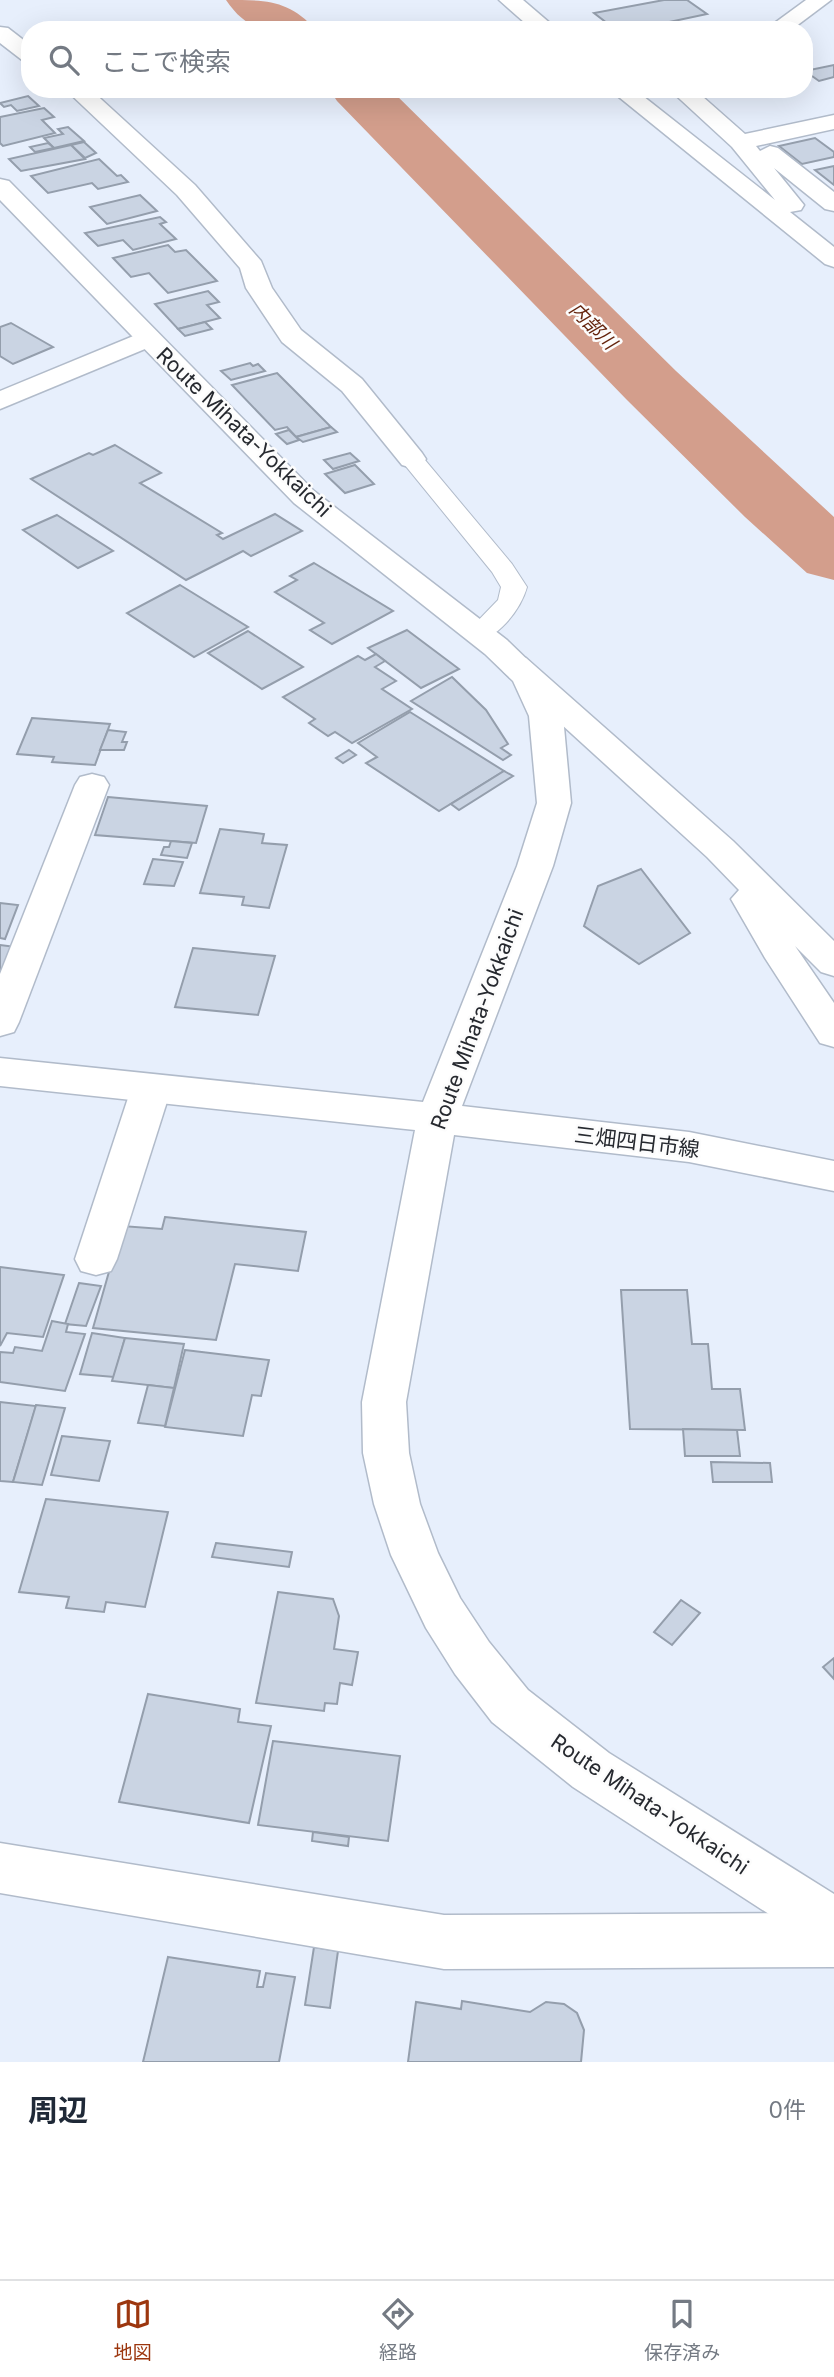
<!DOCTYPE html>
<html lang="ja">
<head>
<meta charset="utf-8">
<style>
	:root { --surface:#fff; --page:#f6f6f7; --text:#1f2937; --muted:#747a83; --line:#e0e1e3; --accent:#9c360e }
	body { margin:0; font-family:Inter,"Noto Sans JP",sans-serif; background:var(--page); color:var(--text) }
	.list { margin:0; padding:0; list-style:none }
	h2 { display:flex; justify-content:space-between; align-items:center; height:91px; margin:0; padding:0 28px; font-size:30px }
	h2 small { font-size:23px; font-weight:400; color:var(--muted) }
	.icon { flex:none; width:38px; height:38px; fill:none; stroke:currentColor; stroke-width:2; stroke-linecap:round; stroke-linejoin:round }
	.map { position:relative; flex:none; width:834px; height:2062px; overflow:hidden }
	.search { position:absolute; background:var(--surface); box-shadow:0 7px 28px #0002; left:21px; right:21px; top:21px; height:77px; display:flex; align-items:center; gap:18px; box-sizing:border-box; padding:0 24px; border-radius:28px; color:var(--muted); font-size:26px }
	.sheet { height:217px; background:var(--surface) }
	nav { display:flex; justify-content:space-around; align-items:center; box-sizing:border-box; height:98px; border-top:2px solid var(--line); background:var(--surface); font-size:19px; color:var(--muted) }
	nav a { display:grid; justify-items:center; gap:4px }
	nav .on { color:var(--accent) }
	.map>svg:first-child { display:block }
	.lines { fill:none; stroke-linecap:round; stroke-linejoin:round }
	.river { fill:#d39e8c; fill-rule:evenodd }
	.building { fill:#cad4e3; stroke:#949eac; stroke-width:2 }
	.lane-casing { stroke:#b1bbca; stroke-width:2 }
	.street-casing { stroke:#b1bbca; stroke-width:3 }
	.secondary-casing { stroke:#b1bbca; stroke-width:3 }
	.lane { fill:#fff; fill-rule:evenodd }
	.street { fill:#fff; fill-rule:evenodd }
	.secondary { fill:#fff; fill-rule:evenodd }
	.labels { text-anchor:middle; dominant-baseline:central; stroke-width:5; stroke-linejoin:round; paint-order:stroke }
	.far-water-label { font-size:19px; font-style:italic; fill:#65240d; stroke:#fcfcfc }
	.street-label { font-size:21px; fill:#26292f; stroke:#fcfcfc }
</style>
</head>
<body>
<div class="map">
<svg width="834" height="2062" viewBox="0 0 834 2062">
	<rect width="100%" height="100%" fill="#e7effc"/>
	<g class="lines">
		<!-- river -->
		<g class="river">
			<path d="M226,0c41,0 63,0 90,30 -42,0 -64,8 -90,-30z"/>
			<path d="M329,89h61l286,282 158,146v63l-27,-7 -62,-56 -118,-117 -290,-299z"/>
		</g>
	</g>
	<!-- building -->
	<g class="building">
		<path d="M664,0h23l20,14 -66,14 -25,2 -22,-17z"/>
		<path d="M834,65v12l-15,4 -14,-10z"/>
		<path d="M704,89h20l6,5 -15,3z"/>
		<path d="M28,96l11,10 -22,5 -6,-6 -7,2 -4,-4z"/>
		<path d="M44,108l10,9 -12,3 13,13 -52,13 -3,-3v-26z"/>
		<path d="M68,127l16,14 -30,7 -10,-10 19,-4 -5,-5z"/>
		<path d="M815,138l19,14v5l-32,7 -23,-18z"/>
		<path d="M84,142l12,11 -11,5 -14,-13z"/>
		<path d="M48,143l6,5 -19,4 -5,-5z"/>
		<path d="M71,145l14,14 -64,12 -12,-12z"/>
		<path d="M99,159l18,17 4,-1 7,7 -30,7 -6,-6 -44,10 -17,-17z"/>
		<path d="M834,166v19l-19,-15z"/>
		<path d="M140,195l17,16 -50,13 -17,-17z"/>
		<path d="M160,217l6,5 -6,2 16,15 -43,11 -10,-10 -25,6 -13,-13z"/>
		<path d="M168,245l7,7 11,-2 31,31 -49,12 -19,-20 -18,4 -18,-19z"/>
		<path d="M208,291l11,11 -12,3 13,13 -42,11 -23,-25z"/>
		<path d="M205,322l7,7 -27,7 -7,-7z"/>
		<path d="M11,323l42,24 -40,17 -13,-8v-29z"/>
		<path d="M250,363l3,3 5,-2 7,7 -34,9 -10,-9z"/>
		<path d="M277,373l54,54 -35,10 -9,-10 -12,3 -43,-45z"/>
		<path d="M331,427l6,5 -34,10 -7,-5z"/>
		<path d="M289,430l10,10 -12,4 -11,-10z"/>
		<path d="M115,445l46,28 -21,10 82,50 -5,2 6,4 52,-25 27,17 -51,25 -8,-5 -57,29 -155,-101 58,-26 4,2z"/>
		<path d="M350,453l9,8 -26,8 -9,-9z"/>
		<path d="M355,465l19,19 -29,9 -20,-19z"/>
		<path d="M57,515l56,36 -35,17 -55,-38z"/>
		<path d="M314,563l79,48 -61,33 -22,-14 14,-7 -49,-31 22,-12 -7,-4z"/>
		<path d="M180,585l68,42 -54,30 -67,-44z"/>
		<path d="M407,630l52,39 -38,19 -53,-40z"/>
		<path d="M248,631l55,36 -41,22 -54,-36z"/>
		<path d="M376,654l9,7 -10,6 21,14 -14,8 30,20 -60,34 -17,-11 -7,4 -19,-13 6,-4 -32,-22 75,-41 7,4z"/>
		<path d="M452,677l34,33 22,34 -7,4 10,7 -8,5 -92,-59z"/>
		<path d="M410,712l94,59 -65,40 -73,-48 11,-6 -19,-14z"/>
		<path d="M32,718l78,6 -15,41 -43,-3 2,-5 -37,-3z"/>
		<path d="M108,730l18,2 -4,10h5l-3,8h-24z"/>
		<path d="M349,750l7,5 -13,8 -7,-5z"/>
		<path d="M504,771l9,5 -54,34 -8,-6z"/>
		<path d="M108,797l99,9 -11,37 -101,-8z"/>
		<path d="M220,829l44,5 -2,9 25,2 -18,63 -27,-3 2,-8 -44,-4z"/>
		<path d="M171,841l21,2 -5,15 -26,-3 3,-8h5z"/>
		<path d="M153,859l30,3 -9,24 -30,-2z"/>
		<path d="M641,869l49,64 -51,31 -55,-38 14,-40z"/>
		<path d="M0,903l18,2 -13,34 -5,-1z"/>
		<path d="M0,945l16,2 -16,42z"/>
		<path d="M193,948l82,8 -17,59 -83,-8z"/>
		<path d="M165,1217l141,15 -8,39 -63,-7 -19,76 -123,-12 29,-102 40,3z"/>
		<path d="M0,1267l64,8 -21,62 -36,-4 -7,13z"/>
		<path d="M79,1283l22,3 -15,40 -21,-2z"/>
		<path d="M621,1290h66l5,54h16l4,45h28l5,41 -115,-1z"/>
		<path d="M52,1321l16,3 -2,8 19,2 -20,57 -65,-9v-30l13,1 2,-6 27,4z"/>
		<path d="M92,1333l33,5 -11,39 -34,-3z"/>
		<path d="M125,1338l59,6 -10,44 -62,-7z"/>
		<path d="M185,1350l84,10 -8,36 -9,-1 -9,41 -78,-9z"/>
		<path d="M148,1385l26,3 -9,38 -27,-3z"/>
		<path d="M0,1402l36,4 -23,76 -13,-1z"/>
		<path d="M36,1405l29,3 -23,77 -29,-3z"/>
		<path d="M683,1429l54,1 3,26h-55z"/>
		<path d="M62,1436l48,5 -11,40 -48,-6z"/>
		<path d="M711,1462l59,1 2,19h-59z"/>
		<path d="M46,1499l122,13 -23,95 -39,-5 -2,10 -38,-4 3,-11 -50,-5z"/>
		<path d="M216,1543l76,9 -3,15 -77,-10z"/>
		<path d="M278,1592l55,7 6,17 -5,33 24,3 -6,33 -12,-2 -3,21 -12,-1 -1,8 -68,-8z"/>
		<path d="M681,1600l19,13 -28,32 -18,-13z"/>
		<path d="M834,1658v21l-11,-12z"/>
		<path d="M148,1694l92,15 -2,13 33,4 -22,97 -130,-21z"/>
		<path d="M273,1741l127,15 -12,85 -130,-16z"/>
		<path d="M313,1832l36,5 -1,9 -36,-5z"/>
		<path d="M314,1947l24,4 -8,57 -25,-3z"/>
		<path d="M168,1957l92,14 -3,16h6l3,-14 29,4 -16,85h-136z"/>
		<path d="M462,2001l68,11 16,-10 18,2 13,9 7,17 -3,32h-173l8,-60 45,7z"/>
	</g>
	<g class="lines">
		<!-- lane casing -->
		<g class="lane-casing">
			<path id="lane" d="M412,452l8,2 92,110 15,23c-6,22 -32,58 -57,52l-4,-6 32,-33 3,-13 -9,-15 -92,-113 4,-5z"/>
		</g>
		<!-- street casing -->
		<g class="street-casing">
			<g id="street">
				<path d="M499,0h24l35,30h-25z"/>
				<path d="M806,0h25l-40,30h-26z"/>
				<path d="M0,27l8,1 22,17v17l-8,-2 -22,-17z"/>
				<path d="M65,89h25l105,96 66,76 11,27 29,42 61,49 60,74 4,6 -4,6 -10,3 -10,-3 -60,-74 -60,-49 -36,-54 -6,-20 -63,-73z"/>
				<path d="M609,89h25l141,111 -43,-53 -63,-58h25l51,45 89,-19v14l-78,17 4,5 10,-5 8,2 56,44v19l-9,-2 -51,-41 30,37 -3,5 -11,2 44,35v20l-9,-3z"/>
				<path d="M148,330l9,2 4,6 -4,6 -157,65v-18z"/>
				<path d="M515,655l11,3 207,183 101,100v35l-13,-4 -26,-26 39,57v44l-14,-4 -55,-85 -34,-59 8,-9 -32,-33 -203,-185 -5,-7 5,-7z"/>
				<path d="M92,774l12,3 5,8 -90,237 -5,10 -14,4v-62l75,-189 5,-8z"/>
				<path d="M151,1075l14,4 6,10 -54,170 -6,12 -15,4 -15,-4 -6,-12 56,-170 6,-10z"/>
				<path d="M0,1843l444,72 390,-2v54l-390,2 -444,-76z"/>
			</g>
		</g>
		<!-- secondary casing -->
		<g class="secondary-casing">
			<path id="secondary" d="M0,179l9,2 305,310 193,149 31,30 25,46 8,87 -18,63 -91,240 227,26 145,29v30l-145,-29 -235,-27 -48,267 3,51 11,51 18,49 22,45 29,44 39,48 81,63 225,141v57l-19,-7 -242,-157 -81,-65 -37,-48 -29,-46 -35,-73 -17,-51 -11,-51 -1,-51 53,-272 -415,-44v-28l423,44 94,-236 20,-63 -8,-87 -16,-35 -28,-27 -191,-151 -294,-303z"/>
		</g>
		<!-- lane -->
		<use href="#lane" class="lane"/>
		<!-- street -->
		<use href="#street" class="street"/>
		<!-- secondary -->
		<use href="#secondary" class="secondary"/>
	</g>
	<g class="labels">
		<!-- far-water labels -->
		<g class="far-water-label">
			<text transform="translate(593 326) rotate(45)">内部川</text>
		</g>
		<!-- street labels -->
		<g class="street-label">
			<text transform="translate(244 432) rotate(44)">Route Mihata-Yokkaichi</text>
			<text transform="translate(477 1019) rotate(-70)">Route Mihata-Yokkaichi</text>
			<text transform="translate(637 1142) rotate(7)">三畑四日市線</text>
			<text transform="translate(650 1804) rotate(34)">Route Mihata-Yokkaichi</text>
		</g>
	</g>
</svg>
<div class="search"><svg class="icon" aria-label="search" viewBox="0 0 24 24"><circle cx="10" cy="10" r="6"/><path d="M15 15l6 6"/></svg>ここで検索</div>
</div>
<section class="sheet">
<h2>周辺<small>0件</small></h2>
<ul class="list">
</ul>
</section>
<nav>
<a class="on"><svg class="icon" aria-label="map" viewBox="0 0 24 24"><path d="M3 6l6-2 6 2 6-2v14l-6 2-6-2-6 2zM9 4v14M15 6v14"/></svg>地図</a>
<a><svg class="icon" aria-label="directions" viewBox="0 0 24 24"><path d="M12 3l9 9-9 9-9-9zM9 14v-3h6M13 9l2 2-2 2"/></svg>経路</a>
<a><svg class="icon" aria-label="saved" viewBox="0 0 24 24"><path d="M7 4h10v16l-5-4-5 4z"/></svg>保存済み</a>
</nav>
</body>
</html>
